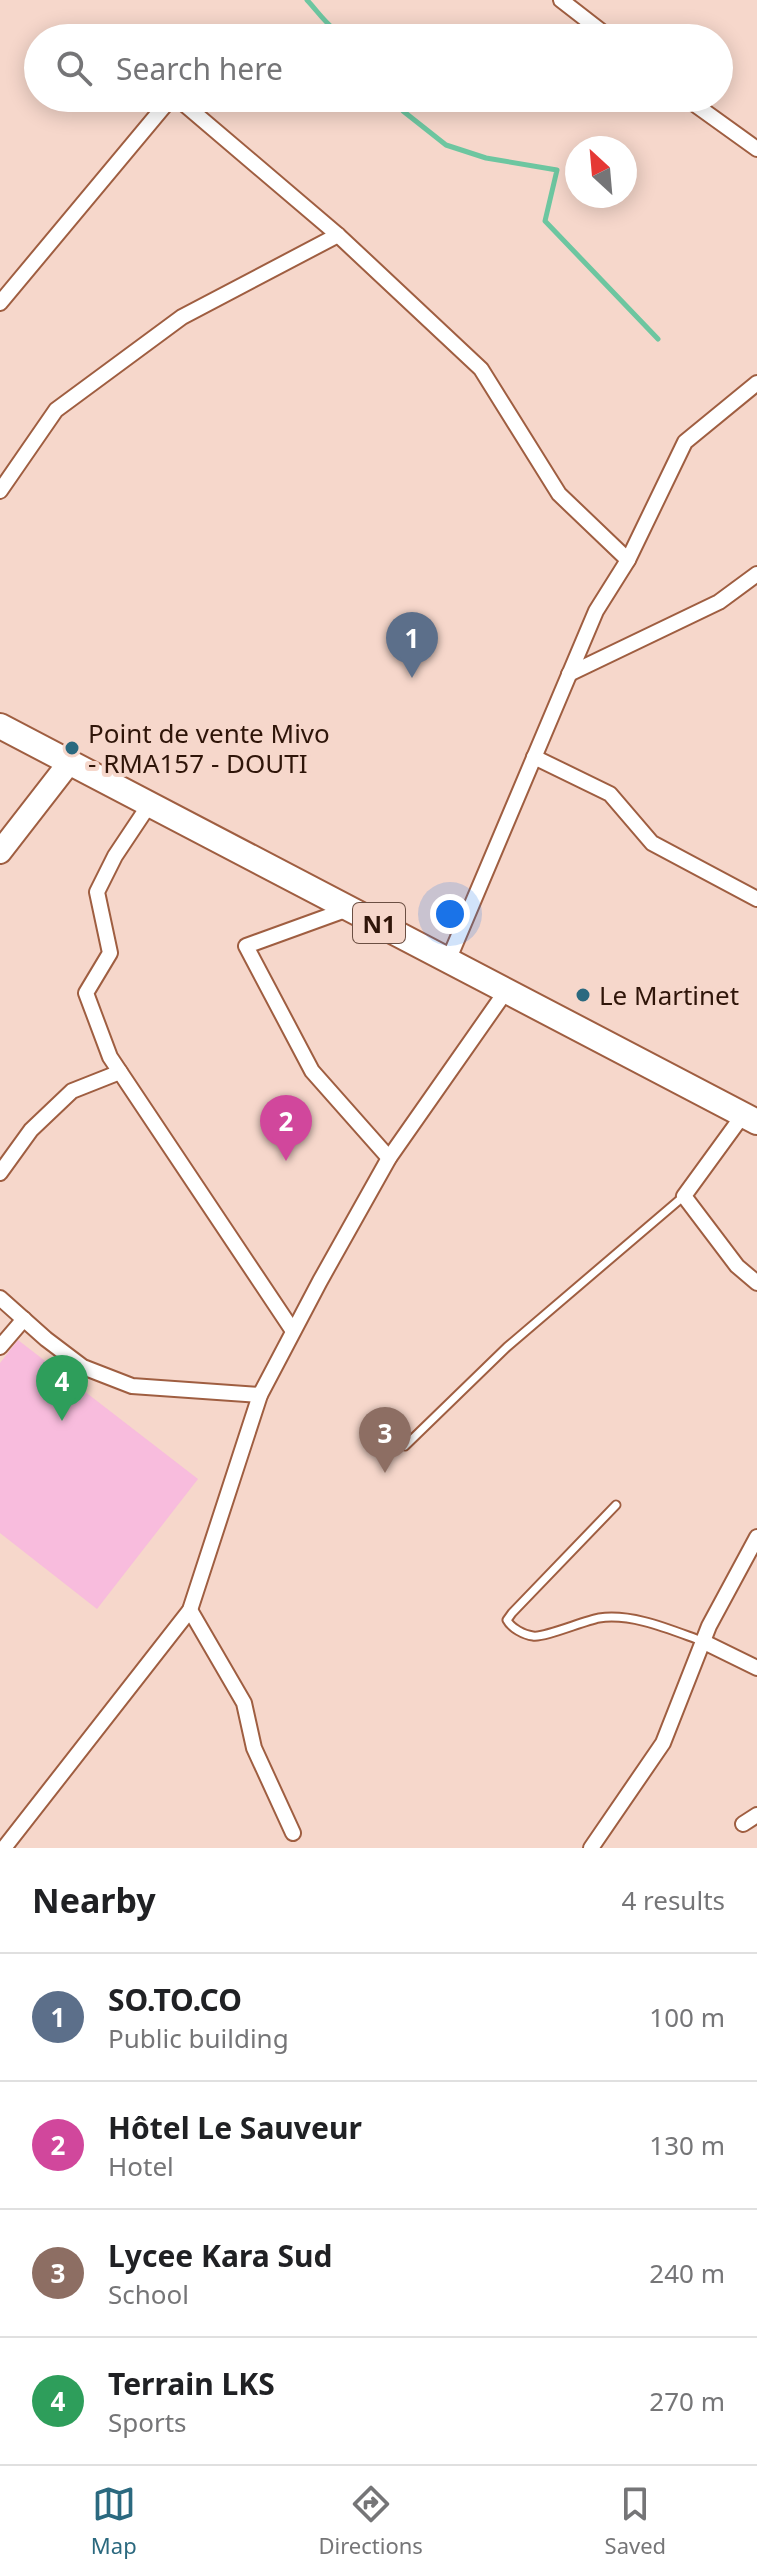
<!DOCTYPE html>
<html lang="en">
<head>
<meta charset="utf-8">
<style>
	:root { --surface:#fff; --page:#f6f6f6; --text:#202124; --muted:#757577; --line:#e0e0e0; --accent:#2b697f }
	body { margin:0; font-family:"Noto Sans",sans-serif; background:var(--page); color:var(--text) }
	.compass { position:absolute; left:565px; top:136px; width:72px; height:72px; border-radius:50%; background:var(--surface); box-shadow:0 4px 20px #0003; rotate:334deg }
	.you { position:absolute; left:450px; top:914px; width:28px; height:28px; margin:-20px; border:6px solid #fff; border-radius:50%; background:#1a73e8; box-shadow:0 0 0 12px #1a73e833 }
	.badge { display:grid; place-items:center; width:52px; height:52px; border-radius:50%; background:var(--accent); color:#fff; font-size:26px; font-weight:700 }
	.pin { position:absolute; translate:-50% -66px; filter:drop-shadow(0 2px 4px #0008) }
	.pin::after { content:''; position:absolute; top:42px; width:28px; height:24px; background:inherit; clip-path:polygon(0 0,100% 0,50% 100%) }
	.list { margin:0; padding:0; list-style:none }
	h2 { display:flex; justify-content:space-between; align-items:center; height:104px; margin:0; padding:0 32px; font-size:34px }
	h2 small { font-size:26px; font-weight:400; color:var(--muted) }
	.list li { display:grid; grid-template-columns:52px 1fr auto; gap:24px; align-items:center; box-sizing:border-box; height:128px; padding:0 32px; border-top:2px solid var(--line) }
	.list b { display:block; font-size:30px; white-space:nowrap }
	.list p { margin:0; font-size:26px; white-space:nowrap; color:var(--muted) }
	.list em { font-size:26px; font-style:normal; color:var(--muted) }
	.icon { flex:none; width:44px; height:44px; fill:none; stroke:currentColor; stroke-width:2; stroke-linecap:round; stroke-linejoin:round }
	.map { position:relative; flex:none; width:757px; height:1848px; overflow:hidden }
	.search { position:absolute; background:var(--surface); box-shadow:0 4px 20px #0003; left:24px; right:24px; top:24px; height:88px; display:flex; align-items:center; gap:20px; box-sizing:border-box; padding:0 28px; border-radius:44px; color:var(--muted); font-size:30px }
	.sheet { height:616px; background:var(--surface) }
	nav { display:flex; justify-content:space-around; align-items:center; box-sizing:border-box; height:112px; border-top:2px solid var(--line); background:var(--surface); font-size:22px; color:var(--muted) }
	nav a { display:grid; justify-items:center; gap:4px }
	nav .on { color:var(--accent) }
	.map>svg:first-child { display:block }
	.green { fill:#f8bcdd }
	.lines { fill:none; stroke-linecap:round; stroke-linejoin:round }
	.stream { stroke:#6dc6a0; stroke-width:5 }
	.service-casing { stroke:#9f5e41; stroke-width:11 }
	.minor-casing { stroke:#9f5e41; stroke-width:18 }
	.primary-casing { stroke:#9f5e41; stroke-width:26 }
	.trunk-casing { stroke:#9f5e41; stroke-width:28 }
	.service { stroke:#fff; stroke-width:7 }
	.minor { stroke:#fff; stroke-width:14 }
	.primary { stroke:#fff; stroke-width:22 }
	.trunk { stroke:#fff; stroke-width:24 }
	.poi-dot { fill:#2b697f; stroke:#f6d7cb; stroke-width:3 }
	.labels { text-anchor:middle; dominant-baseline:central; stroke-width:8; stroke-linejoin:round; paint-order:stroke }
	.shield { fill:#f6d7cb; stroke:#6b4f43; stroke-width:2 }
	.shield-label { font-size:24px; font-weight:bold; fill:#2f1509 }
	.poi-label { font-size:26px; fill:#2f1509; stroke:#f6d7cb; text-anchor:start }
</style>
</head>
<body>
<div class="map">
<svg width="757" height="1848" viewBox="0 0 757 1848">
	<rect width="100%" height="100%" fill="#f6d7cb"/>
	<!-- green -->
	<path class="green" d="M18,1340l180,139 -101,130 -97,-76v-170z"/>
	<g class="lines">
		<!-- stream -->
		<g class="stream">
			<path d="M307,0c16,17 24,34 49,38"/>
			<path d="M407,98l-4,13 43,34 40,13 71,12 -12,51 113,118"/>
		</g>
		<!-- service casing -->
		<g class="service-casing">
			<g id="service">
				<path d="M405,1446l102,-99 177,-151"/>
				<path d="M616,1505l-104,108 -5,7c4,8 17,15 26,16 11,2 50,-15 66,-18 34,-5 72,12 103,23"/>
			</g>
		</g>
		<!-- minor casing -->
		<g class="minor-casing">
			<g id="minor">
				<path d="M561,0l49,38"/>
				<path d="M177,98l161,137 143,134 78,125 69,66 -32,51 -148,350"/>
				<path d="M686,98l71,51"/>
				<path d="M0,303l171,-205"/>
				<path d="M0,491l56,-81 126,-93 156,-82"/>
				<path d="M628,560l57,-118 72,-59"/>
				<path d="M569,674l150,-72 38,-28"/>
				<path d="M534,757l76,37 42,49 105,56"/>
				<path d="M149,805l-34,51 -18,36 13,61 -24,40 24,64 183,274"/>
				<path d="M351,908l-105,38 66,125 77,87"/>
				<path d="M743,1115l-59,81 53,70 20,17"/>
				<path d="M0,1173l31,-43 41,-39 48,-19"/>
				<path d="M0,1298l46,41 37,28 49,19 128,9"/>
				<path d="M0,1347l24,-28"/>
				<path d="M190,1610l54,93 10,45 39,85"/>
				<path d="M704,1642l53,26"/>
				<path d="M743,1824l14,-9"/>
				<path d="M4,1848l186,-238 70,-215 60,-114 69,-123 117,-167"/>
				<path d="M591,1848l72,-105 46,-117 48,-89"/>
			</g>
		</g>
		<!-- primary casing -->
		<g class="primary-casing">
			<path id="primary" d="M0,852l69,-89"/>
		</g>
		<!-- trunk casing -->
		<g class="trunk-casing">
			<path id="trunk" d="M0,726l757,396"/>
		</g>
		<!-- service -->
		<use href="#service" class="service"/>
		<!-- minor -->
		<use href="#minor" class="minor"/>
		<!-- primary -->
		<use href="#primary" class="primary"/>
		<!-- trunk -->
		<use href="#trunk" class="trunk"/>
	</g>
	<!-- markers -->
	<g class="poi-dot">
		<circle cx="72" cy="748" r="8"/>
		<circle cx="583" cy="995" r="8"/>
	</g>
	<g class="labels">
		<!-- shield labels -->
		<rect class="shield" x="353" y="903" width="52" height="40" rx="6"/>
		<g class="shield-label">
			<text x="379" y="923">N1</text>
		</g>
		<!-- poi labels -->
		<g class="poi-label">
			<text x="88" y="733">Point de vente Mivo<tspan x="88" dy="30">- RMA157 - DOUTI</tspan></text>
			<text x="599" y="995">Le Martinet</text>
		</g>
	</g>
</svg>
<svg class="compass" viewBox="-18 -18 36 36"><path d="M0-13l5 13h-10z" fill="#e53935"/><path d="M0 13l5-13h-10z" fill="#757577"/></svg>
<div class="you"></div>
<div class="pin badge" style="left:412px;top:678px;background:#5c6f8a">1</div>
<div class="pin badge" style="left:286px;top:1161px;background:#d1479c">2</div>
<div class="pin badge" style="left:385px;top:1473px;background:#8d6e63">3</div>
<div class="pin badge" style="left:62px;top:1421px;background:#2e9e5b">4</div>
<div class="search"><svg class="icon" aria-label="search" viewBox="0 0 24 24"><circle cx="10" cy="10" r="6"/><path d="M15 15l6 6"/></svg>Search here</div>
</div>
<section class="sheet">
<h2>Nearby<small>4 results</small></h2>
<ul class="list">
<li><span class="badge" style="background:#5c6f8a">1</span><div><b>SO.TO.CO</b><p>Public building</p></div><em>100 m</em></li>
<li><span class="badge" style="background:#d1479c">2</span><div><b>Hôtel Le Sauveur</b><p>Hotel</p></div><em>130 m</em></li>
<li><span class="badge" style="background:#8d6e63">3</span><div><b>Lycee Kara Sud</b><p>School</p></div><em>240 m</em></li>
<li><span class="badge" style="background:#2e9e5b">4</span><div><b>Terrain LKS</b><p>Sports</p></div><em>270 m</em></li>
</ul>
</section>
<nav>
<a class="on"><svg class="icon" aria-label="map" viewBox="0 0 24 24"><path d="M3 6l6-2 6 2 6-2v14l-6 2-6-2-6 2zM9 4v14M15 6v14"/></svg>Map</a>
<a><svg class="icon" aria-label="directions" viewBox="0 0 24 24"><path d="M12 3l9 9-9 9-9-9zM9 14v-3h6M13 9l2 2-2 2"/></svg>Directions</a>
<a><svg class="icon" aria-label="saved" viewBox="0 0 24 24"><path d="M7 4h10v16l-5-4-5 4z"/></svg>Saved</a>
</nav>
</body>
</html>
